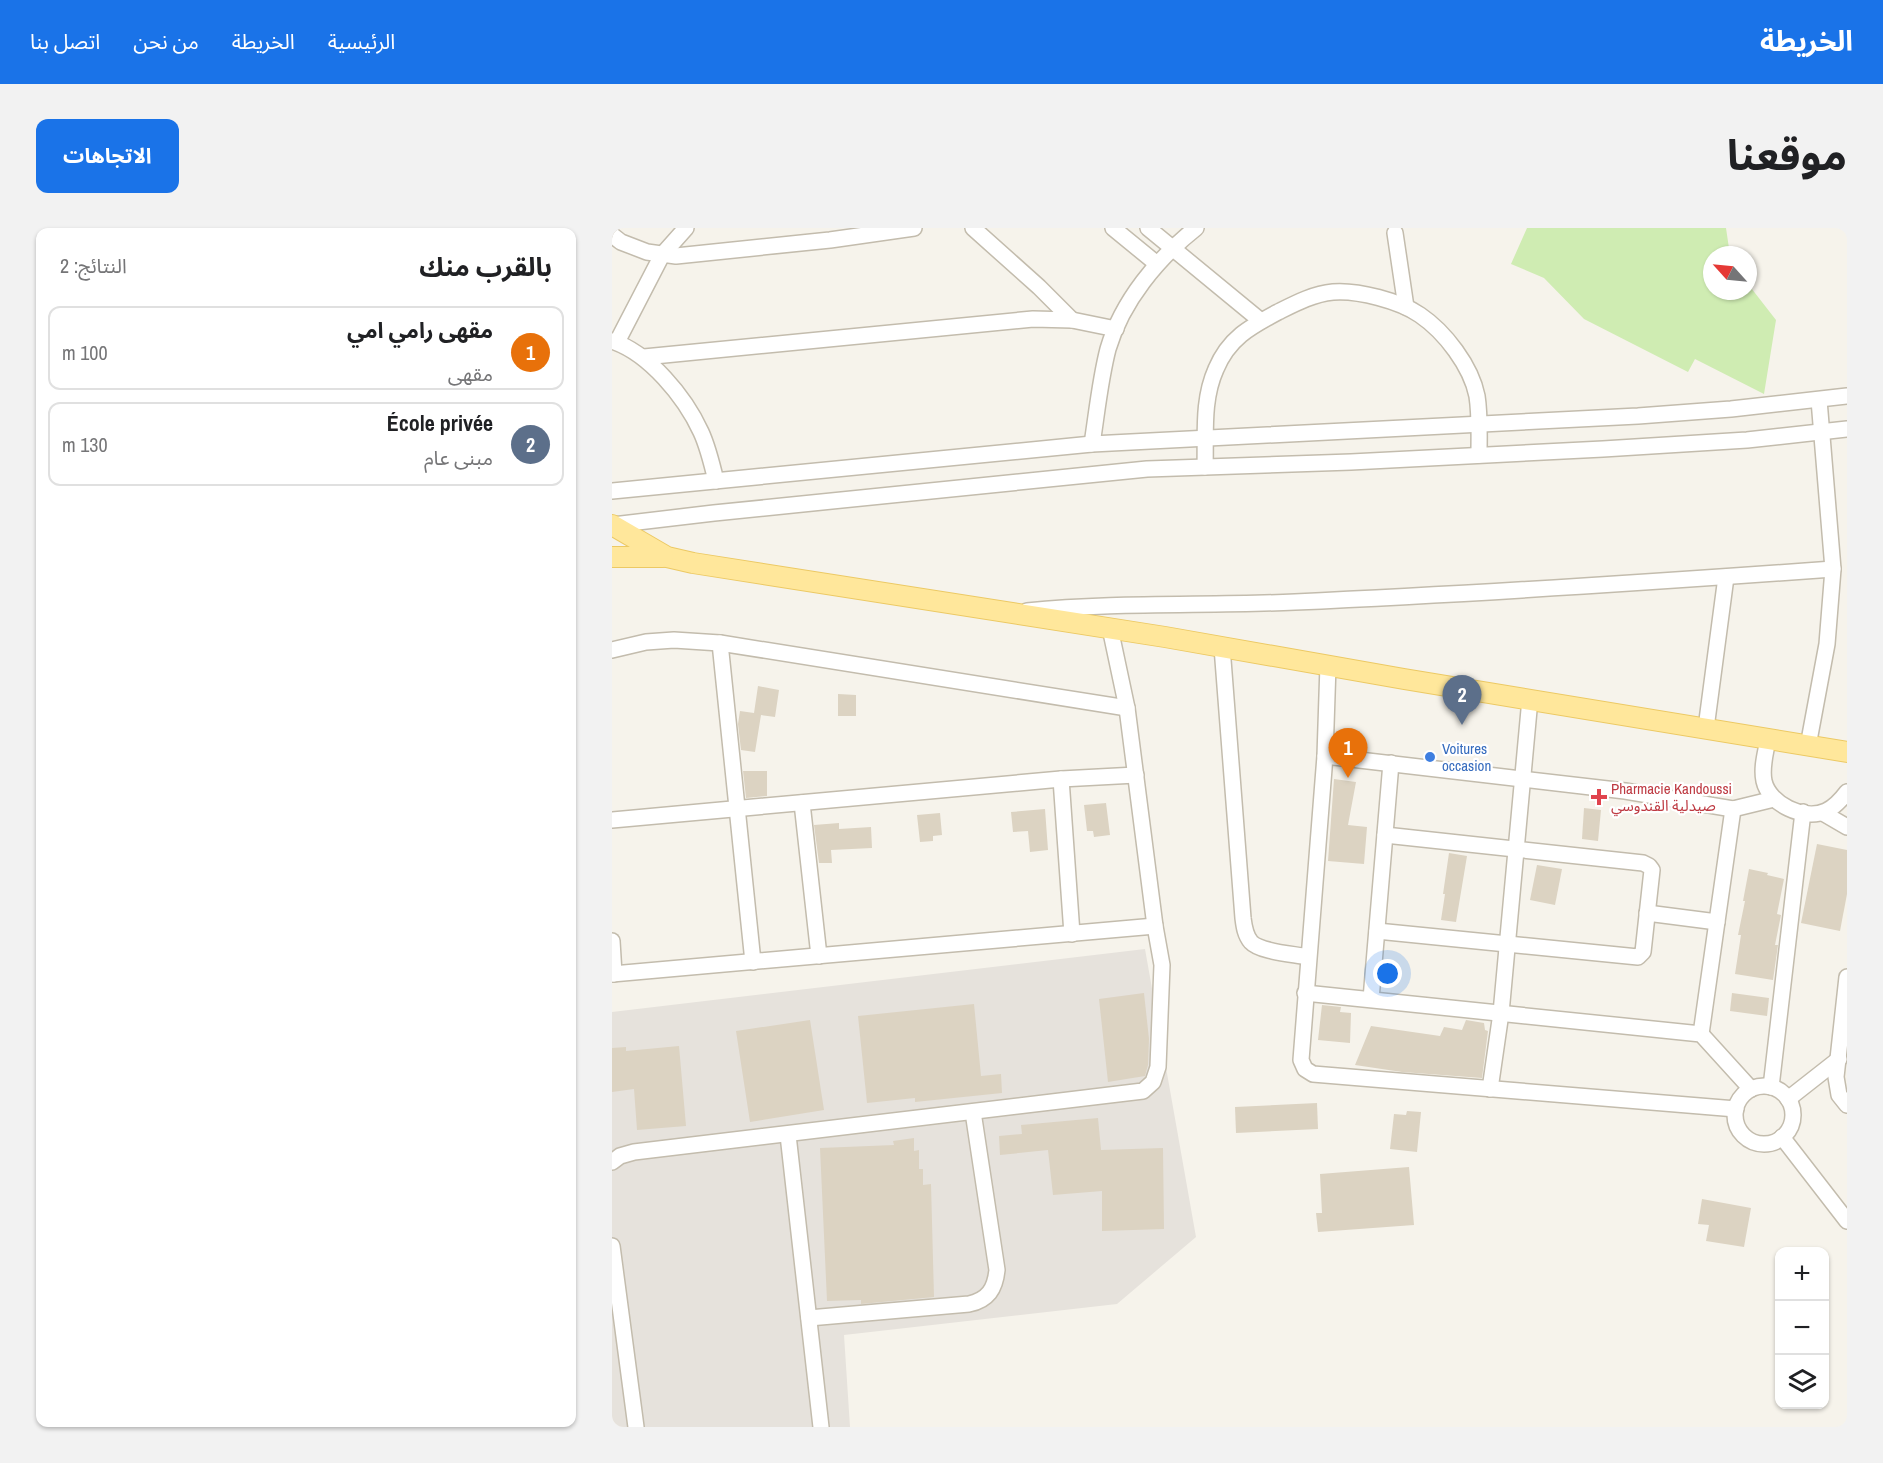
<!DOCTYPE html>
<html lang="ar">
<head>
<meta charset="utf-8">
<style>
	:root { --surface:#fff; --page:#f2f2f2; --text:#202124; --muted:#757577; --line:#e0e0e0; --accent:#1a73e8 }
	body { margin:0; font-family:"Archivo Narrow","Noto Sans Arabic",sans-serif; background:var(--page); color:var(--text); direction:rtl }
	.controls { position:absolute; right:18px; bottom:18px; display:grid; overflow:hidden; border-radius:12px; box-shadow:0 2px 4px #0004 }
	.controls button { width:54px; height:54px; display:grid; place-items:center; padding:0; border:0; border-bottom:2px solid var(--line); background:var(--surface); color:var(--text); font:30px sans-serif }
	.compass { position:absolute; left:1091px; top:18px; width:54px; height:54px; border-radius:50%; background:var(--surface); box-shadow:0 2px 4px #0004; rotate:297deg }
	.you { position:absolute; left:776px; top:746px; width:21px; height:21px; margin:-15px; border:4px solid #fff; border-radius:50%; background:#1a73e8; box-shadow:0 0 0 9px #1a73e833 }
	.badge { display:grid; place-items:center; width:39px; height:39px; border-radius:50%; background:var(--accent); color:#fff; font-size:20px; font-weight:700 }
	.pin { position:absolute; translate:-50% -50px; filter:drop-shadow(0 2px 3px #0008) }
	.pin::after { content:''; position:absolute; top:32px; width:21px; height:18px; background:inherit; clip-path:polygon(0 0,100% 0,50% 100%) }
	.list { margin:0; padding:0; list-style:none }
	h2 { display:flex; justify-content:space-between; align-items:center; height:78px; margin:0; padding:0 24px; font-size:26px }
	h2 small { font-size:20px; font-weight:400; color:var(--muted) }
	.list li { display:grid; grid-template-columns:39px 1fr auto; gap:18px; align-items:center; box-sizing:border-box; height:84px; margin:0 12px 12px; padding:0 12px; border:2px solid var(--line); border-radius:12px }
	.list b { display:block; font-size:22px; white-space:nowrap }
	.list p { margin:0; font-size:20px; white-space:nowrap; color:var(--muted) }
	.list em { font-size:20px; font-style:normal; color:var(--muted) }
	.icon { flex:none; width:33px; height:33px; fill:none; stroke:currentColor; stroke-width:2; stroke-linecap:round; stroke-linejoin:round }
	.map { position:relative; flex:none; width:1235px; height:1199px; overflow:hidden; direction:ltr; border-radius:12px }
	header { display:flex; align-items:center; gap:36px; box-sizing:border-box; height:84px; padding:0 30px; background:var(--accent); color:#fff }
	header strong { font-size:28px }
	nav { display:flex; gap:33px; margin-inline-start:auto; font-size:21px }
	.intro { display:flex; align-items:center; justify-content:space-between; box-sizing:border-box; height:144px; padding:0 36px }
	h1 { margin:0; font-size:42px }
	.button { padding:15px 27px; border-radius:12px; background:var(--accent); color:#fff; font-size:21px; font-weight:700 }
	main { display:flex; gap:36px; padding:0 36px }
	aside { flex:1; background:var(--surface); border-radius:12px; box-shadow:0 2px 4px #0004 }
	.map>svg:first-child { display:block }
	.industrial { fill:#e6e2dc }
	.green { fill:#cfecb2 }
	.building { fill:#dcd3c2 }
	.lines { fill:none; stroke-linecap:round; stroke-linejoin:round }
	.minor-casing { stroke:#c3bcad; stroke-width:18 }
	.major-casing { stroke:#ecc964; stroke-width:22 }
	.minor { stroke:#fff; stroke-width:15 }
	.major { stroke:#ffe79b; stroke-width:20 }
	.shop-dot { fill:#3f7fe0; stroke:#fff; stroke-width:2 }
	.health-dot { fill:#e0444e; stroke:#fff; stroke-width:2 }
	.labels { text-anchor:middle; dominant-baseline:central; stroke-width:4.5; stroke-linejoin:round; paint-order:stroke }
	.shop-label { font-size:15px; fill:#366cbe; stroke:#fff; text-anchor:start }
	.health-label { font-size:15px; fill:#be3a42; stroke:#fff; text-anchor:start }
</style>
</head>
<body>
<header>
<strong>الخريطة</strong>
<nav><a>الرئيسية</a><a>الخريطة</a><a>من نحن</a><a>اتصل بنا</a></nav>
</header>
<div class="intro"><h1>موقعنا</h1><a class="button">الاتجاهات</a></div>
<main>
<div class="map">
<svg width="1235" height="1199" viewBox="0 0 1235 1199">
	<rect width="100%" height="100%" fill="#f6f3eb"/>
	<!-- industrial -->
	<path class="industrial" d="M533,721l51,288 -79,67 -273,31 6,92h-238v-415z"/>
	<!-- green -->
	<path class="green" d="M915,0h199l4,27h-18v36h36v-7l28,36 -12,74 -69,-35 -7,13 -104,-53 -40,-41 -33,-14z"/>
	<!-- building -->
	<g class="building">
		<path d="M146,458l21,4 -4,27 -14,-2 -6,37 -14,-2 -3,-26 2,-13 14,2z"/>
		<path d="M226,466l18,1v21h-18z"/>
		<path d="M131,543h24v25l-21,2z"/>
		<path d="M722,551l22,3 -8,43 19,2 -3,37 -36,-3z"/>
		<path d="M494,575l4,32 -16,2 -1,-6h-6l-3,-26z"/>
		<path d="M972,580l17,2 -3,31 -16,-2z"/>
		<path d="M433,581l3,41 -18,2 -2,-21 -15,1 -2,-20z"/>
		<path d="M328,585l2,22 -9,1v5l-13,1 -3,-27z"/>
		<path d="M227,595v6l32,-2 1,21 -41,2 1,13h-13l-5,-38z"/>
		<path d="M1205,616l30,6v44l-7,37 -39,-8z"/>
		<path d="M837,625l18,3 -11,66 -15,-2 4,-26h-2z"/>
		<path d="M925,637l25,4 -7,36 -25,-5z"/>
		<path d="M1137,641l19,4 -1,2 17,4 -7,35 4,1 -6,30h3l-5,35 -38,-6 6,-39h-3l7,-34h-2z"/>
		<path d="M532,765l5,46 -1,26 -3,11 -37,6 -9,-83z"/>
		<path d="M1120,765l37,5 -2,18 -37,-5z"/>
		<path d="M362,776l7,72 20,-2 1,19 -87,9v-4l-48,5 -9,-87z"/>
		<path d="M710,777l19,2 -1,5 11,1 -1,30 -32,-3z"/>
		<path d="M198,792l14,90 -74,12 -14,-91z"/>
		<path d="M854,792l18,3 1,7 3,1 -6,47 -80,-6 -47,-7 16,-39 69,10 4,-9 18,3z"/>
		<path d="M67,818l7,80 -49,4 -3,-41 -22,3v-44l14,-1v4z"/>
		<path d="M705,875l1,26 -82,4 -1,-26z"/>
		<path d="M795,883l14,1 -4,40 -27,-3 4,-35 12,1z"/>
		<path d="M486,890l3,32 62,-2 1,81 -62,2v-40l-49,4 -5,-45 -48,5 -1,-19 23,-2 -1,-9z"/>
		<path d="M302,910v13l5,-1v19h4v16l8,-1 3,113 -73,7v-4l-34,1 -7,-153 74,-3 -1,-4z"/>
		<path d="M797,939l5,58 -96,7 -2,-19h6l-2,-39z"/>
		<path d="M1090,971l49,9 -7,39 -38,-6 3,-16 -11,-1z"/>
	</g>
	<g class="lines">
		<!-- minor casing -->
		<g class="minor-casing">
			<g id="minor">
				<path d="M361,0l66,59 33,33"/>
				<path d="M501,0l44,36"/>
				<path d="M536,0l113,93"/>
				<path d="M783,5l11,74"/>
				<path d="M0,7l9,7 26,10 29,4 154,-16 84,-12"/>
				<path d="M0,113c37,12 73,56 89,91 7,15 11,32 15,49"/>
				<path d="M5,114l45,-87 24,-27"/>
				<path d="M32,129l389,-38 39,1 44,9"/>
				<path d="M480,216c5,-32 8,-64 16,-95 14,-48 50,-91 88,-121"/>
				<path d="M593,239c1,-33 -3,-67 11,-98 13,-31 34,-42 62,-57 18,-9 35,-18 55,-20 25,-2 67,9 87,23 25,17 51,51 57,81 3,19 2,39 2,59"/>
				<path d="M0,263l480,-47 546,-28 93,-7 116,-13"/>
				<path d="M0,297l102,-12 433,-44 204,-7 252,-13 144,-9 100,-11"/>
				<path d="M415,383c89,-9 178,-5 268,-9 179,-8 359,-20 538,-33"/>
				<path d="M108,415l33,319"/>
				<path d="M610,419l21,271c1,8 2,17 8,24 9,10 43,12 57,15"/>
				<path d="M0,422l34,-8 28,-2 46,3 407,65"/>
				<path d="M716,437l-3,91 -24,304 4,9 8,5 423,35"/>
				<path d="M1094,500l20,-151"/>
				<path d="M1156,511c-2,13 -7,28 -4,42 5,23 40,40 62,30 9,-4 15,-11 21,-19"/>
				<path d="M1196,518l19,-102 6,-75 -14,-169"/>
				<path d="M713,528l300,35 108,18 41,-10"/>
				<path d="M449,551l11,155"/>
				<path d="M190,575l17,153"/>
				<path d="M1211,585l24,14"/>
				<path d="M0,592l449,-41 75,-4"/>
				<path d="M1035,685l70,9"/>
				<path d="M765,703l261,26 5,-5 9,-82 -3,-4 -6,-3 -258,-28"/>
				<path d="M0,713l2,33"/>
				<path d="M0,746l543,-48"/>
				<path d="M1235,749l-11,100 3,18 8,10"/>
				<path d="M693,765l396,41 50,55"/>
				<path d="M759,771l20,-236"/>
				<path d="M1089,806l32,-225"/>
				<circle cx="1152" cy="887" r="29"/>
				<path d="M1159,859l32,-275"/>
				<path d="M878,861l11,-76 29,-314"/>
				<path d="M1176,871l51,-40"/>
				<path d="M176,907l33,292"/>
				<path d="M1170,909l65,84"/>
				<path d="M0,934l8,-6 14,-4 509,-61 10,-9 5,-15 4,-102 -7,-39 -28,-218 -17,-80"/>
				<path d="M0,1018l24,181"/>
				<path d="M197,1090l160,-14c19,-4 26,-15 28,-34l-24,-158"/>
			</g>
		</g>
		<!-- major casing -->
		<g class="major-casing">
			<g id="major">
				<path d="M0,297l55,32 26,6 472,74 239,42 443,73"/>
				<path d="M0,329h51"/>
			</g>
		</g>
		<!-- minor -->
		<use href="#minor" class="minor"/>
		<!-- major -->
		<use href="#major" class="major"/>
	</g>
	<!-- markers -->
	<circle class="shop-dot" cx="818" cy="529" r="6"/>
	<path class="health-dot" d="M984 560h6v6h6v6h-6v6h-6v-6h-6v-6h6z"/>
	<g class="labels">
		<!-- shop labels -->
		<g class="shop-label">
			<text x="830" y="520">Voitures<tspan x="830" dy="17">occasion</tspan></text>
		</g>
		<!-- health labels -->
		<g class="health-label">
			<text x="999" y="560">Pharmacie Kandoussi<tspan x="999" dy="17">صيدلية القندوسي</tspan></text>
		</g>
	</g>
</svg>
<div class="controls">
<button>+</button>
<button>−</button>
<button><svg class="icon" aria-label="layers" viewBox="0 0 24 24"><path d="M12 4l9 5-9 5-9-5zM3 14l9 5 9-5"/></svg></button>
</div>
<svg class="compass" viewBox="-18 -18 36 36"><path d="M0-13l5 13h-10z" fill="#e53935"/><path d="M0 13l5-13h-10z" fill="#757577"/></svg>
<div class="you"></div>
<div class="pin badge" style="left:736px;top:550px;background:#e8710a">1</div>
<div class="pin badge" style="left:850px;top:497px;background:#5c6f8a">2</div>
</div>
<aside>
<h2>بالقرب منك<small>النتائج: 2</small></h2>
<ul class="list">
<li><span class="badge" style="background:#e8710a">1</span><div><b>مقهى رامي امي</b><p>مقهى</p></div><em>100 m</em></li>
<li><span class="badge" style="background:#5c6f8a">2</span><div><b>École privée</b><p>مبنى عام</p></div><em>130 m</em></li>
</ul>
</aside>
</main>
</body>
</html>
